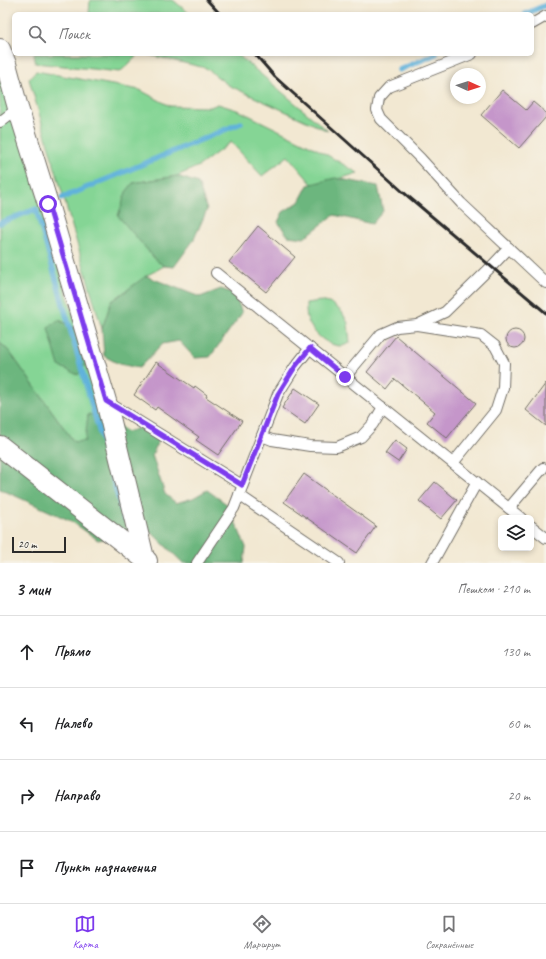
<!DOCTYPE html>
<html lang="ru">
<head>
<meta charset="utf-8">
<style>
	:root { --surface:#fff; --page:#f6f6f6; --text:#202124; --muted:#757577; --line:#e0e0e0; --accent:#7c3aed }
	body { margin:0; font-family:Caveat,sans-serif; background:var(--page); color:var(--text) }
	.controls { position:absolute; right:12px; bottom:12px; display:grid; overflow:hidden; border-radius:6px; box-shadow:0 2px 6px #0003 }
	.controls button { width:36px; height:36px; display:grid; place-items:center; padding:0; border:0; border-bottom:1px solid var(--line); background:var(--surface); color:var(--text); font:20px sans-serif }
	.compass { position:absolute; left:450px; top:68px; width:36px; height:36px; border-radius:50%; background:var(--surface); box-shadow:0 2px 6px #0003; rotate:93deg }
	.scale { position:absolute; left:12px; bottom:10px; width:54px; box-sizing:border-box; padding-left:4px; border:2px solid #2b2b2b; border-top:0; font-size:11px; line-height:14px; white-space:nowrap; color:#2b2b2b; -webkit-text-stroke:3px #f7f3e8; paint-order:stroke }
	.stop { position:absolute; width:12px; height:12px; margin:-9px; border:3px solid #7c3aed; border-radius:50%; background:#fff }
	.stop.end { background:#7c3aed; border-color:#fff; box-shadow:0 1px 4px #0008 }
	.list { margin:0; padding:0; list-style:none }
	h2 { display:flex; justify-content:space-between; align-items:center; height:52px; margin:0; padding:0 16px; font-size:17px }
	h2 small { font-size:13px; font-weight:400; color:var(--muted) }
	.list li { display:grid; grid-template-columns:26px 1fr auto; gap:12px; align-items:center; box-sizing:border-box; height:72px; padding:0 16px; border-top:1px solid var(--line) }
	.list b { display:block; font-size:15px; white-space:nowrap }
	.list em { font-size:13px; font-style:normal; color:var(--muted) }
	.icon { flex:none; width:22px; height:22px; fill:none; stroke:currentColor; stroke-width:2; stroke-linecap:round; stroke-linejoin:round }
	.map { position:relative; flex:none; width:546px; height:563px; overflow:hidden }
	.search { position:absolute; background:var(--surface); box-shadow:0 2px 6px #0003; left:12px; right:12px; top:12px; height:44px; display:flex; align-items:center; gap:10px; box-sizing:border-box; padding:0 14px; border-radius:6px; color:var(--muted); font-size:15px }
	.sheet { height:340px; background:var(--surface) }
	nav { display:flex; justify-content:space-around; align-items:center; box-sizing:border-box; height:56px; border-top:1px solid var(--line); background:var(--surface); font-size:11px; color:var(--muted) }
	nav a { display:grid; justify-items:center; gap:2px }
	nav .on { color:var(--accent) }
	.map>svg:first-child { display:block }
	.green { fill:#85d595; stroke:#588060 }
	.forest { fill:#6cb67e; stroke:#4c7054 }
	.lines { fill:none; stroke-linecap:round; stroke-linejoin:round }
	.stream { stroke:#60b2db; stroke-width:5.5 }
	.building { fill:#c596ca }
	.service-casing { stroke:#716d65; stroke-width:12 }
	.minor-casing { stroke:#716d65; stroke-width:22 }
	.service { stroke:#fff; stroke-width:10 }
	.minor { stroke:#fff; stroke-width:20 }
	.rail { stroke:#2b2b2b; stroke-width:3 }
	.route { stroke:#7c3aed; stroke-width:5 }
</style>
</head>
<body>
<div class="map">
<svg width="546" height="563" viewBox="0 0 546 563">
	<rect width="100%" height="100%" fill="#f7f3e8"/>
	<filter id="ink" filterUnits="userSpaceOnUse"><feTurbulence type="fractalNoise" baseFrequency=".025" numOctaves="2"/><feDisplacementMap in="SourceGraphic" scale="8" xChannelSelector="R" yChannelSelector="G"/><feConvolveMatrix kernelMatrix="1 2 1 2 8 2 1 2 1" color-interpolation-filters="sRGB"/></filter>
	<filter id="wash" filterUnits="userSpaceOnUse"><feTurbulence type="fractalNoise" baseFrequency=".012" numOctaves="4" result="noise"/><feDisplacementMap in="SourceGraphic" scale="16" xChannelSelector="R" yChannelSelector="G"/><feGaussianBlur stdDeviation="0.9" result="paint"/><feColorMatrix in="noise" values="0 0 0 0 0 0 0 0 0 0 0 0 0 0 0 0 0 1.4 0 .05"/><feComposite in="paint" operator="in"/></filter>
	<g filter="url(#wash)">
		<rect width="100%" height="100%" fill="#f2e8d2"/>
		<!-- green -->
		<g class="green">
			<path d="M90,0h83l17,14h-101z"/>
			<path d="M34,54h105l-19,18 -85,-9z"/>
			<path d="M145,54h92l91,77 -100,-46 -22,-17z"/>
			<path d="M0,64l77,264 -18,-8 27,44 19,54 -20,24h-11l-65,-91 -9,-8z"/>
			<path d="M36,71l104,19 30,16 40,1 8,-3 22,7 77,38 41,24 -19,6 -27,5 -24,-28 -26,20 -31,-34 -32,24 -22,10 -44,7 9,60 14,17 8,6 -18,10 -35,26 -9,27 -73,-250z"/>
			<path d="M321,301l11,3 10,8 6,11 2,20c-3,1 -6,3 -9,3 -12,0 -25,-10 -31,-21 -4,-6 -4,-14 -4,-22z"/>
		</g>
		<!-- forest -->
		<g class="forest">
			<path d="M177,176l21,7 9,27 -14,31 -19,26 -10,-1 -8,-6 -38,-44 8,-24 7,-9z"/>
			<path d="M335,178l43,8 5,25 -11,13 -38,-9 -30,23 -16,-2 -10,-14 5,-10 16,-10 9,-17z"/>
			<path d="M146,276l54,21 21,-8 14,5 7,19 -32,44 -15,1 -16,-17 -17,3 -23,24 -20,-4 -15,-8 -2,-27 9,-27z"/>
			<path d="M58,320l19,9 9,35 -8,11 -19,-9 -11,-38z"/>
			<path d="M0,343l9,8 65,91 11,-1 3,-27 17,4 22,14 12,-4 12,-2 11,8 -10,21 13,39 11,9 17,-5 14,-8 21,15 18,42 -2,16h-61l-31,-30 -13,-1 -41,8 -27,-19 -71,-32z"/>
		</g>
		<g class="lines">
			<!-- stream -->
			<g class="stream">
				<path d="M525,14l21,-9"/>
				<path d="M399,70l37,-16"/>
				<path d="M62,198l179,-75"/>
				<path d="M0,223l36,-14 88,309"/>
			</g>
		</g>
		<g id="blocks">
			<!-- building -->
			<g class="building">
				<path d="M502,90l24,20 7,-8 13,11v4l-27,31 -38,-33z"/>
				<path d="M258,226l37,31 -29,35 -37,-30z"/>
				<circle cx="515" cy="339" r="9"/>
				<path d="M396,336l80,67 -29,35 -20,-16 8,-10 -40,-33 -8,10 -20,-17z"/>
				<path d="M156,362l38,26 1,-2 12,9 -1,2 36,24 -24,34 -22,-15 3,-3 -42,-30 -2,3 -21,-15z"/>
				<path d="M546,383v43l-20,-16z"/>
				<path d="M295,388l24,16 -14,20 -23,-16z"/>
				<path d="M395,440l12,9 -9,13 -13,-9z"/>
				<path d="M304,474l72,52 -19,27 -73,-51z"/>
				<path d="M435,482l22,18 -16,19 -22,-18z"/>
			</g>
		</g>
	</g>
	<g filter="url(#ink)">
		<use href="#blocks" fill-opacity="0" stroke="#716d65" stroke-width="1"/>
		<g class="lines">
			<!-- service casing -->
			<g class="service-casing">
				<g id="service">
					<path d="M532,24l14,-8"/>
					<path d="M472,54l-83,33 -10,11 -2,12 4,9 40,40 40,44 85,80"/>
					<path d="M0,122l18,-14"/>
					<path d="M216,273l305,245"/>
					<path d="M417,325l64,10 14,11 9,17 -1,25 -7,22 -43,53"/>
					<path d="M345,377l36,-43 16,-7 20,-2 28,-13 46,-45 18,-19"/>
					<path d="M106,401l136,84"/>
					<path d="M262,436l10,4 38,6 27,1 24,-10 12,-13 10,-17"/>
					<path d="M239,495l100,68"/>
					<path d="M509,508l34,-40"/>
					<path d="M531,526l15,12"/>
					<path d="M197,563l37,-55 44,-114 17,-27 15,-19"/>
					<path d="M432,563l45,-81"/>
				</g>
			</g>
			<!-- minor casing -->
			<g class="minor-casing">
				<g id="minor">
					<path d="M0,49l6,15 12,44 30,96 58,197 38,157"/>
					<path d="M0,446l147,115"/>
				</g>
			</g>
			<!-- service -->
			<use href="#service" class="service"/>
			<!-- minor -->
			<use href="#minor" class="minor"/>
			<!-- rail -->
			<g class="rail">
				<path d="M207,0l13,14"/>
				<path d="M255,54l20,23 128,115 143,121"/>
			</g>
		</g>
	</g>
	<g class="lines" filter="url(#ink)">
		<!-- route -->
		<path class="route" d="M48,204l58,197 136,84 36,-91 17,-27 15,-19 35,29"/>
	</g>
</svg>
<div class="controls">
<button><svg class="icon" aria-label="layers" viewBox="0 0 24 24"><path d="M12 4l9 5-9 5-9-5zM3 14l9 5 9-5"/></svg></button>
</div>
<svg class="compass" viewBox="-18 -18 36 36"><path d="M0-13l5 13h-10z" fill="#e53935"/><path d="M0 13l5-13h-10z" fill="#757577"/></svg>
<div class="scale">20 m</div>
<div class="stop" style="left:48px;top:204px"></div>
<div class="stop end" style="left:345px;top:377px"></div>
<div class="search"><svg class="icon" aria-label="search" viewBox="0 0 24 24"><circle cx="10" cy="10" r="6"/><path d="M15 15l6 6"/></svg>Поиск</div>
</div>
<section class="sheet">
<h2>3 мин<small>Пешком · 210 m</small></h2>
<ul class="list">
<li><svg class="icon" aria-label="ahead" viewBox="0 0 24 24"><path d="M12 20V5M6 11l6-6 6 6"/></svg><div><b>Прямо</b></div><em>130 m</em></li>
<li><svg class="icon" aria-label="left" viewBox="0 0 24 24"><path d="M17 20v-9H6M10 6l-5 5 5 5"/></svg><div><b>Налево</b></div><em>60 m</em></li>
<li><svg class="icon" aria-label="right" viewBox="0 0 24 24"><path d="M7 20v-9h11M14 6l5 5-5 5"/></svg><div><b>Направо</b></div><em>20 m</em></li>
<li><svg class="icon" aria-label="arrive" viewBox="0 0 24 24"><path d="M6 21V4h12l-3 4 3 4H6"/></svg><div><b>Пункт назначения</b></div></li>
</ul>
</section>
<nav>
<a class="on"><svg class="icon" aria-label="map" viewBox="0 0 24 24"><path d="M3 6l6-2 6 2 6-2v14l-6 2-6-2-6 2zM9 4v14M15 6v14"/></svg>Карта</a>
<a><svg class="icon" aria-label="directions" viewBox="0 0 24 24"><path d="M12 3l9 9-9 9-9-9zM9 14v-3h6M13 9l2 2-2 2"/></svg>Маршрут</a>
<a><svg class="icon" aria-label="saved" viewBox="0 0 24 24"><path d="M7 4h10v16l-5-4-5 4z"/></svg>Сохранённые</a>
</nav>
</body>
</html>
